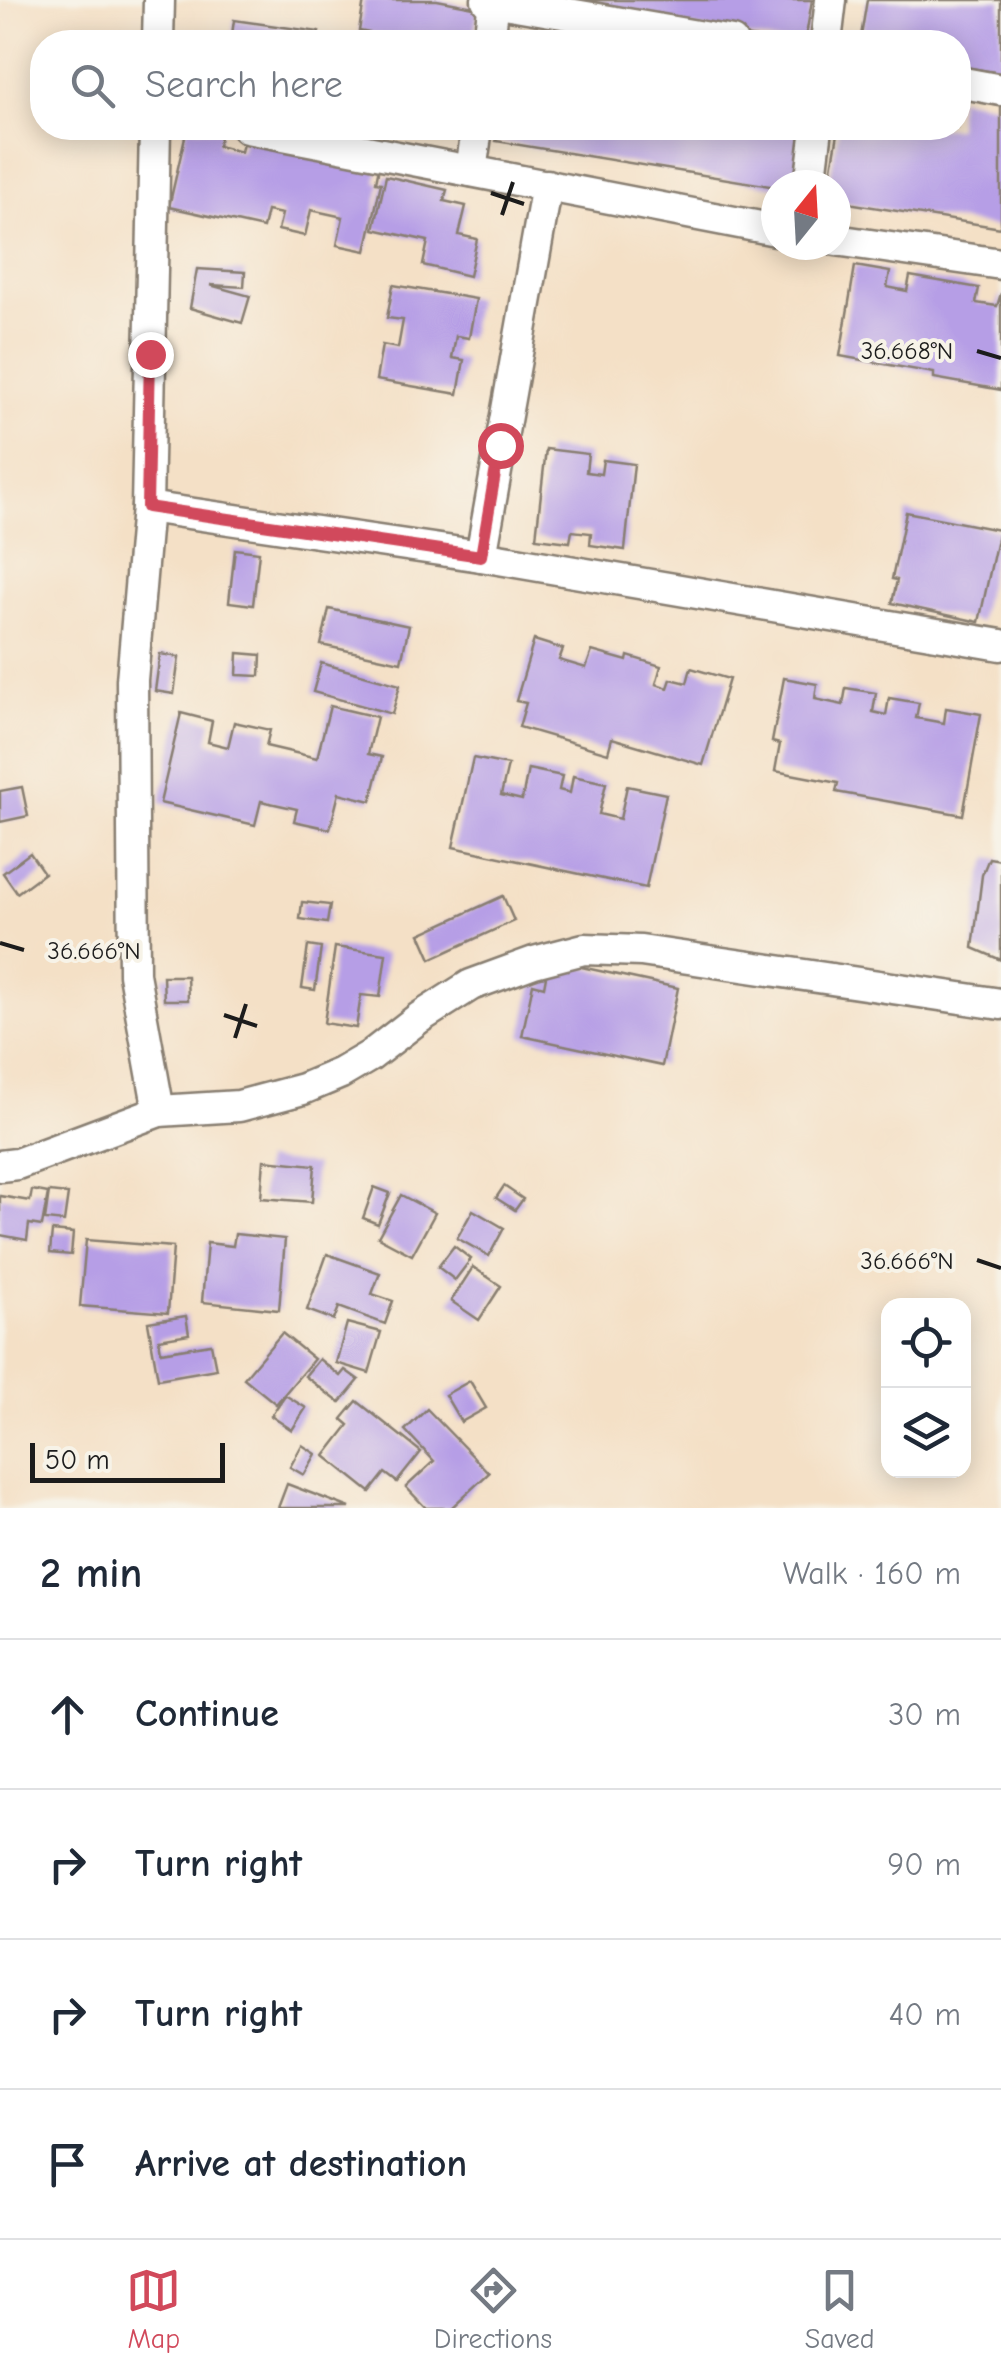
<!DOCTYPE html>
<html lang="en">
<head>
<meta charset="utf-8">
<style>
	:root { --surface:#fff; --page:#f6f6f7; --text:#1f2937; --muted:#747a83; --line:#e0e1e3; --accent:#d1495b }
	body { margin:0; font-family:"Comic Neue",sans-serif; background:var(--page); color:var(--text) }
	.controls { position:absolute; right:30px; bottom:30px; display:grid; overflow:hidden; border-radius:20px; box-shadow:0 5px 25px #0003 }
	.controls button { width:90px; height:90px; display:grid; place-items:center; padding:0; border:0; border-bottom:2px solid var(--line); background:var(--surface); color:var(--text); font:50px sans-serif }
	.compass { position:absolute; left:761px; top:170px; width:90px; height:90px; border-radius:50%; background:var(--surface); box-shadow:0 5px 25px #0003; rotate:18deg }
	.scale { position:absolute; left:30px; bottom:25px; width:195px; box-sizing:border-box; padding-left:10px; border:5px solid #1c1c1c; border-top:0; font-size:28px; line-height:35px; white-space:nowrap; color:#1c1c1c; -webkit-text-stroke:8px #f7f3e8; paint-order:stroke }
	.stop { position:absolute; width:30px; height:30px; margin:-22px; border:8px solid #d1495b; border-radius:50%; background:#fff }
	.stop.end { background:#d1495b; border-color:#fff; box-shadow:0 2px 10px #0008 }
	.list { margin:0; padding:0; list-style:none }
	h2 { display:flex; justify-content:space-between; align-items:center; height:130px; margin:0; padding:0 40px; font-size:42px }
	h2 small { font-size:32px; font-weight:400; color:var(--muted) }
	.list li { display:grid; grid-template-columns:65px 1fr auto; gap:30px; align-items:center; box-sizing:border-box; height:150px; padding:0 40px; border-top:2px solid var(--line) }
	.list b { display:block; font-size:38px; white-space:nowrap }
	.list em { font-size:32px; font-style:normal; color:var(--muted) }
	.icon { flex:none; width:55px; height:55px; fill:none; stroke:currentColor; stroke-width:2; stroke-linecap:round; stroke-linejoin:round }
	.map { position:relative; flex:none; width:1001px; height:1508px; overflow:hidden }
	.search { position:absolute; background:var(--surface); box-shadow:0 5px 25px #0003; left:30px; right:30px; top:30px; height:110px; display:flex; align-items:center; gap:25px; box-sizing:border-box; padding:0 35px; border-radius:40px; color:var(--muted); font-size:38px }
	.sheet { height:730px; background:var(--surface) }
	nav { display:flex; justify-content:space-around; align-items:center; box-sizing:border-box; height:140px; border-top:2px solid var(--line); background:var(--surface); font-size:28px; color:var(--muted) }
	nav a { display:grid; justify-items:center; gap:5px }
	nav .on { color:var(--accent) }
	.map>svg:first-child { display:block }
	.building { fill:#b69ee6 }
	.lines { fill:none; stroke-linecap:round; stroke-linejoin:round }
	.street-casing { stroke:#887e71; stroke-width:35 }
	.street { stroke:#fff; stroke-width:30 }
	.route { stroke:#d1495b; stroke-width:12 }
	.ticks { fill:none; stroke:#1c1c1c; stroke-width:4 }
	.ticks-label { font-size:25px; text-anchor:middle; fill:#1c1c1c; stroke:#f7f3e8; stroke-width:8; stroke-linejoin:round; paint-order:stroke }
</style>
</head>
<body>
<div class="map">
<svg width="1001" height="1508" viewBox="0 0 1001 1508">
	<rect width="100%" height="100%" fill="#f7f3e8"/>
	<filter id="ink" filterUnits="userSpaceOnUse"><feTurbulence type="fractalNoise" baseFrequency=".01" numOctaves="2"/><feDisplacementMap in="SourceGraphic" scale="20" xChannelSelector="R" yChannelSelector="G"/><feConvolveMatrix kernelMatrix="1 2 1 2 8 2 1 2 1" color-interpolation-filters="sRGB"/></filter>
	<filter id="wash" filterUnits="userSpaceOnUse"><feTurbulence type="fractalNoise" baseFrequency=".0048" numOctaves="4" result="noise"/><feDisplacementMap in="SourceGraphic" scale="40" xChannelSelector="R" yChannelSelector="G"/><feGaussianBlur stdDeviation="2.25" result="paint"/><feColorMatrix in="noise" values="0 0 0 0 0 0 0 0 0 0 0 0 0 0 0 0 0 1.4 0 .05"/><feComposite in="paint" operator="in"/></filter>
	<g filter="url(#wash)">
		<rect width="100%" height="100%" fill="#f4e0c6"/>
		<g id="blocks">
			<!-- building -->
			<g class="building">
				<path d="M364,0h73l42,8 -7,34h-54l-59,-11z"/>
				<path d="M533,0h279l-7,42h-26z"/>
				<path d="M867,0h134v73l-43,-7v-24h-98z"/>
				<path d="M234,20l85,12 -2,10h-86z"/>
				<path d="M513,33l45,7v2h-46z"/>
				<path d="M958,98l43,8v122l-165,-27v-16h-7l10,-57h119z"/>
				<path d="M187,128l34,3 -3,15 23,6 3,-15 135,30 -3,15 5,1 -15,68 -29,-6 6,-28 -32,-7 -6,26 -27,-6 4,-16 -15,-3 -4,17 -94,-21z"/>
				<path d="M498,128h308l-9,57 -21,2 -280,-46z"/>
				<path d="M386,176l61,14 -3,11 22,5 -7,29 18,4 -8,37 -46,-11 5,-24 -54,-12z"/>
				<path d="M855,266l35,6 -3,15 20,4 3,-15 69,12 -3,15 21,3 4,-13v97l-67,-12v-5l-94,-17z"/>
				<path d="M197,269l48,3 -1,15 -34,-2 40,11 -8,27 -52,-15z"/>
				<path d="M393,285l83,14 -7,39 -13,-2 -4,22 12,2 -6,34 -82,-14 6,-35 16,3 5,-28 -16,-2z"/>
				<path d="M546,449l42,5 -2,18 15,2 2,-14 31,4 -9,86 -35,-5 1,-12 -19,-2 -2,11 -34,-4z"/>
				<path d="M906,512l93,18 -20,92 -87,-19 5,-23 -5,-1z"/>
				<path d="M235,549l24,3 -6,53 -24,-3z"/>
				<path d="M329,609l80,17 -8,36 -80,-17z"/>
				<path d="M534,640l29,9 -4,11 27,8 6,-17 35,10 1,-5 33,10 -5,18 12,4 3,-9 16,4 4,-15 38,11 -26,86 -91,-27 -4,15 -89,-26 7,-24 -10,-2z"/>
				<path d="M238,653l23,2 -1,21 -23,-1z"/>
				<path d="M160,654l19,3 -5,37 -19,-3z"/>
				<path d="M321,663l79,22 -8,29 -79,-22z"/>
				<path d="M784,678l33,6 -2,15 28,6 3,-17 30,5 -3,19 13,3 3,-17 30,5 -3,15 28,5 2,-15 35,6 -18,101 -127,-23 2,-9 -63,-12 5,-27 -8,-2z"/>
				<path d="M330,706l47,11 -9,37 14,3 -11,44 -32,-8 -9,36 -36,-8 3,-12 -36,-8 -6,24 -95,-22 21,-90 31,8 -4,21 20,5 6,-25 36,8 -4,16 51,12z"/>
				<path d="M473,758l35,7 -7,30 21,5 6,-31 34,7 -3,14 11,3 3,-17 33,7 -7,31 21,5 7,-33 39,8 -20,94 -193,-41z"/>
				<path d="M22,787l6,29 -28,6v-31z"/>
				<path d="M30,853l14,20 -27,20 -14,-20z"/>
				<path d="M989,858l12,2v100l-28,-12 9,-73z"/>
				<path d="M503,896l11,25 -83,38 -11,-25z"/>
				<path d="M302,902l28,3 -3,18 -27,-4z"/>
				<path d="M308,946l13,2 -6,42 -13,-2z"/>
				<path d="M335,947l51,7 -6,43 -19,-2 -5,33 -32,-5z"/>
				<path d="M549,960l129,28 -16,78 -140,-30 11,-52 11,3z"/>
				<path d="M163,976h24l1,24h-24z"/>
				<path d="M264,1160l51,5 -3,37 -51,-4z"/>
				<path d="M504,1186l19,13 -8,11 -19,-12z"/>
				<path d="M374,1187l16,6 -12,31 -15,-6z"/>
				<path d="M32,1190l16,3 -6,33 -13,-2 -2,16 -27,-5v-39l30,5z"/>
				<path d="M49,1192l19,2 -4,28 -19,-2z"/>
				<path d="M401,1195l34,18 -23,42 -34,-18z"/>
				<path d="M473,1210l31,18 -15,28 -32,-18z"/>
				<path d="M52,1231l21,2 -2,22 -21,-2z"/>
				<path d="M235,1234l50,5 -6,71 -77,-8 5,-59 26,3z"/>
				<path d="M86,1240l87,7 -5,66 -88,-7z"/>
				<path d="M454,1246l17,13 -16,21 -17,-13z"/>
				<path d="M327,1254l53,19 -8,21 21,7 -8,23 -46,-17 -5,13 -27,-10z"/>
				<path d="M473,1267l28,19 -22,34 -28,-19z"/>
				<path d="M186,1316l3,18 -30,5 2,13 50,-8 5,25 -58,10 -10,-57z"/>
				<path d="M347,1323l34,9 -12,41 -33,-10z"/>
				<path d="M282,1333l32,26 -38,45 -32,-26z"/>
				<path d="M319,1359l21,17 5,-6 14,10 -19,23 -35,-27z"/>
				<path d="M470,1381l16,27 -25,14 -16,-27z"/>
				<path d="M285,1395l21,13 -14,22 -21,-14z"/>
				<path d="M357,1401l64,51 -24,30 -12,-9 -15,19 -45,-36 24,-31 -7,-6z"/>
				<path d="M427,1409l62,64 -38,35h-25l-20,-21 28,-26 -29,-31z"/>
				<path d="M302,1445l14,9 -12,21 -14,-8z"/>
				<path d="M287,1484l63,24h-72z"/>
			</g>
		</g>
	</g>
	<g filter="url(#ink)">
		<use href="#blocks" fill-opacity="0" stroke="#887e71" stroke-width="2.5"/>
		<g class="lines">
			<!-- street casing -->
			<g class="street-casing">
				<g id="street">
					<path d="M487,0l245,42"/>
					<path d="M158,42l1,-42"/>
					<path d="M489,42l5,-42"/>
					<path d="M826,42l5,-42"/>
					<path d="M958,82l43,8"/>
					<path d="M155,128l-8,379 -15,173 2,294 25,137"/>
					<path d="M247,128l529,102"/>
					<path d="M471,171l6,-43"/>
					<path d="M810,185l7,-57"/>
					<path d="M836,240l165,24"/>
					<path d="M147,507l334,49 520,89"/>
					<path d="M481,556l66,-371"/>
					<path d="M0,1166l17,-2 142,-53 80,-5 64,-17 38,-16 29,-17 49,-38 52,-33 63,-23 50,-13 57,2 360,53"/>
				</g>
			</g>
			<!-- street -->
			<use href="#street" class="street"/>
		</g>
	</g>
	<g class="lines" filter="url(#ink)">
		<!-- route -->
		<path class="route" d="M150,354l-3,153 334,49 19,-111"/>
	</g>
	<!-- ticks -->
	<path class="ticks" d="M491,193l33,11M502,215l11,-33M977,351l24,7M0,943l24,7M224,1015l33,11M235,1038l11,-34M977,1260l24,8"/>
	<g class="ticks-label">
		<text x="907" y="359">36.668°N</text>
		<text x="94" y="959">36.666°N</text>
		<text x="907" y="1269">36.666°N</text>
	</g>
</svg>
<div class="controls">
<button><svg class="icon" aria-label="locate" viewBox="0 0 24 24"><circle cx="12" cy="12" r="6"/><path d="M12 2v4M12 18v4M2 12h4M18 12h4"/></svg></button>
<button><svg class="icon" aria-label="layers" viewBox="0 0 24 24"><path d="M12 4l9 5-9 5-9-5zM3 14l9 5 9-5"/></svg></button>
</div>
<svg class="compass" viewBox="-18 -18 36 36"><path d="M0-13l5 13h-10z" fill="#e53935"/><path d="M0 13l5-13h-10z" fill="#747a83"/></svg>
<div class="scale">50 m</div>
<div class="stop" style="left:500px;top:445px"></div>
<div class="stop end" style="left:150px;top:354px"></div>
<div class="search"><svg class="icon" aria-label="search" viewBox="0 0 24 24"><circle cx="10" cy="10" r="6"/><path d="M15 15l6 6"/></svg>Search here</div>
</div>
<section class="sheet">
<h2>2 min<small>Walk · 160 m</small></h2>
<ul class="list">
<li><svg class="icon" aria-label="ahead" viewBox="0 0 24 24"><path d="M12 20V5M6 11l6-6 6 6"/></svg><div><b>Continue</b></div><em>30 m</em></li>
<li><svg class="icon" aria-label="right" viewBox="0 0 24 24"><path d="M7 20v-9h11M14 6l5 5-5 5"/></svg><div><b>Turn right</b></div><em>90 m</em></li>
<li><svg class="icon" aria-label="right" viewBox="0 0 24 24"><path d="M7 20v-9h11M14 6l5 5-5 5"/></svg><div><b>Turn right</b></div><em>40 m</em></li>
<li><svg class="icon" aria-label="arrive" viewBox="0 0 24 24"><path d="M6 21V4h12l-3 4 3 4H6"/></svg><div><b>Arrive at destination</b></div></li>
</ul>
</section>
<nav>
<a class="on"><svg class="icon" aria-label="map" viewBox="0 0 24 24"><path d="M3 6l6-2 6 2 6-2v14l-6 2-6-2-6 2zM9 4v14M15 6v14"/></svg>Map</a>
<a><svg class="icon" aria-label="directions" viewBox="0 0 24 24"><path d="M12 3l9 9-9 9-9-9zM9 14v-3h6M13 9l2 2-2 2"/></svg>Directions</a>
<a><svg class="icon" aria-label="saved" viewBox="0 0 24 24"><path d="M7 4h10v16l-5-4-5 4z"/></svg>Saved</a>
</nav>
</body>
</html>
